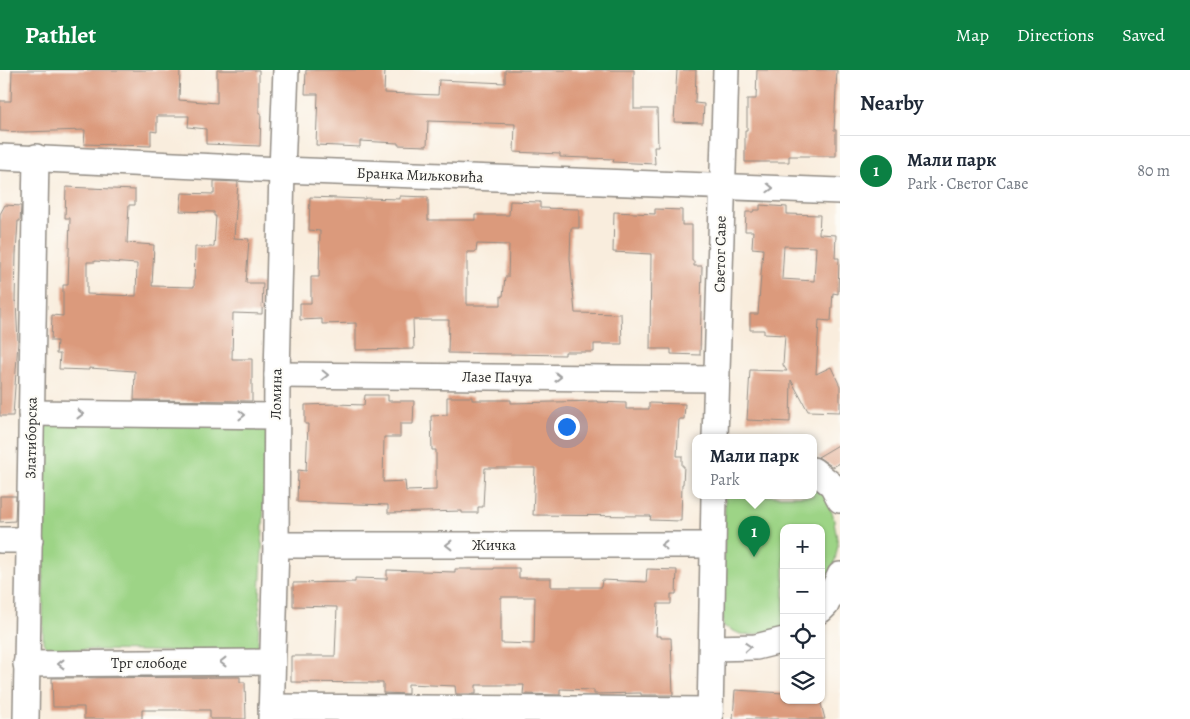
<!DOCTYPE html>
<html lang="en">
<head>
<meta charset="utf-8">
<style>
	:root { --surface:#fff; --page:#f6f6f7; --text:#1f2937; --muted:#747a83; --line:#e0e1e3; --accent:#0b8043 }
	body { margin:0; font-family:Alegreya,serif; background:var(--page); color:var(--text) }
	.controls { position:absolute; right:15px; bottom:15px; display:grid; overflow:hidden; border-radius:10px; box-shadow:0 1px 4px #0004 }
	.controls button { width:45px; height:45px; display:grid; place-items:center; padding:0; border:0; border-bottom:1px solid var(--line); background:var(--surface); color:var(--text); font:25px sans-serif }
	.you { position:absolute; left:566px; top:356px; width:18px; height:18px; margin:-12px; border:4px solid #fff; border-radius:50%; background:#1a73e8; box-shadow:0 0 0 8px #1a73e833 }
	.badge { display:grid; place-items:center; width:32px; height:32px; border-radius:50%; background:var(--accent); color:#fff; font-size:16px; font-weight:700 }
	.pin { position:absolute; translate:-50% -41px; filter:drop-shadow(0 1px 2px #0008) }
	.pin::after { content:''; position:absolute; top:26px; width:18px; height:15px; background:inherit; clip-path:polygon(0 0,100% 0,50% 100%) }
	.popup { position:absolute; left:692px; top:364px; width:125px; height:65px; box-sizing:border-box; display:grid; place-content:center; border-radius:10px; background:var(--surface); filter:drop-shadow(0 1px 4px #0005); font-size:16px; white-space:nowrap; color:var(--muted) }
	.popup b { font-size:19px; color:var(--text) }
	.popup::after { content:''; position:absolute; left:50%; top:100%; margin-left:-10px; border:10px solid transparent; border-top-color:var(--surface) }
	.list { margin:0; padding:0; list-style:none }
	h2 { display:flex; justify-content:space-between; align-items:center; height:65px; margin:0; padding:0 20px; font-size:21px }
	h2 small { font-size:16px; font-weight:400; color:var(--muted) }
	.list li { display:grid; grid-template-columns:32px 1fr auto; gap:15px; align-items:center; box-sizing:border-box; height:70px; padding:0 20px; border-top:1px solid var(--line) }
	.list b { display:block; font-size:19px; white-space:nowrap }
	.list p { margin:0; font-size:16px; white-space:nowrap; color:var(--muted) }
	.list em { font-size:16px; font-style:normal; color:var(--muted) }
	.icon { flex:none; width:28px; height:28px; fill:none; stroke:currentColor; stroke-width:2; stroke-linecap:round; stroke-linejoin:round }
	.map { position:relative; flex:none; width:840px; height:649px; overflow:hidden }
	header { display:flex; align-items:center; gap:30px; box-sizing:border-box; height:70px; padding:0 25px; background:var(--accent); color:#fff }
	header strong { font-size:24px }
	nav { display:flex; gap:28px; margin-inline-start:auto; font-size:18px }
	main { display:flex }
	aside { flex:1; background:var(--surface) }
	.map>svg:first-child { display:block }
	.green { fill:#9dd486; stroke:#648058 }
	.building { fill:#db9a7b; fill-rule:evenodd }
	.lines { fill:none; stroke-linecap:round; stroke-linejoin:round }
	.minor-casing { stroke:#928c84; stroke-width:28 }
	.minor { stroke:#fff; stroke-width:25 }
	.oneway { stroke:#a0a0a0 }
	.labels { text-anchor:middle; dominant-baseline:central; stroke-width:4.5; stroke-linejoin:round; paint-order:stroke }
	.street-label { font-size:15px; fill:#2b2b2b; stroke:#fdfcf7 }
</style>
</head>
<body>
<header>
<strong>Pathlet</strong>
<nav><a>Map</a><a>Directions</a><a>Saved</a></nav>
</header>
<main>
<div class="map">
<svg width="840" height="649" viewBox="0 0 840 649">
	<rect width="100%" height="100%" fill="#fdfcf7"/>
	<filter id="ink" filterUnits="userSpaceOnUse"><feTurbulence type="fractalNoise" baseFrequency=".02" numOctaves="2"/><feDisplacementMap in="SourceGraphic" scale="10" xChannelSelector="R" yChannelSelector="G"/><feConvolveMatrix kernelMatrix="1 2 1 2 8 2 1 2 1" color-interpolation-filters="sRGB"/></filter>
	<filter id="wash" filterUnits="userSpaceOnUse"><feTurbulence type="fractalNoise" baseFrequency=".0096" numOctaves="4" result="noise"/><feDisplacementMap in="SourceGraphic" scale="20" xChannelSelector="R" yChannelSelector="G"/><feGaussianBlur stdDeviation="1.12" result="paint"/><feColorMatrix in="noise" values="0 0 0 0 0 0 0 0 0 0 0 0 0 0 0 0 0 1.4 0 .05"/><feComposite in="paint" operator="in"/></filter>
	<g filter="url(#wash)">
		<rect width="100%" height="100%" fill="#f9eddd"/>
		<!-- green -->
		<g class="green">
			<path d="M53,351l204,1 10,10 -9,215 -10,6 -199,-4 -6,-6 1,-217z"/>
			<path d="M813,408l9,7 11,30 5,30 -5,25 -12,27v-69h-37v102l-32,5 -12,-1 -17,-8 2,-130h88z"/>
		</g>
		<g id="blocks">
			<!-- building -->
			<g class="building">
				<path d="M12,0h168l-1,30 38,3v-33h42v43h2l-1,33 -54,-2v-15l-18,-2 1,-11h-32v16l-6,-1v15l-67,-2 1,-14 -62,2 -23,-1v-30h11z"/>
				<path d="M306,0h79l-1,23 54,2 1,-15 66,3v-13h129v39h23l1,38h-4l1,17 -42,-2 1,-3 -54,-2v-3l-46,-2 1,-28 -87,-3 -1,25 -29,-1v-2l-38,-2v6l-44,-2 2,-51h-13z"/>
				<path d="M677,0h19l-1,33 9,1 -1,19 -29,-1z"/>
				<path d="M757,0h80l-3,60h2v26h-47v6h-44v-32h2v-31h9z"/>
				<path d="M214,111l24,1 -4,56 15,1 -3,44h17l-1,31 -29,-1 -1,46h20v42l-118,-1 1,-29 -46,-3v2l-30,-1 1,-15h-4l1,-13h-6l1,-26 11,1v-31h5l2,-67h-5l1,-31 69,3v15h-6l-2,38 27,2 -2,41 42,1 1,-40h19l2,-31h-2v-4l-34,-1 2,-18 32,1zM95,191l42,3 -1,32 -49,-2v-32h8z"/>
				<path d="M400,126l28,1v23h47v-5h34l1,-14 30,1v6l39,1v19h-8l-1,30 5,55 46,1 1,30h-28v8h-29v3l-117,-2 1,-33h-36l1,29 -58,1v-27l-34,1v-5l-22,1v-17h11v-26h8l1,-46 -11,-1 1,-33 55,2v-1l35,1zM477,174l32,1 -1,32h-3l-2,19h-2v9h-34v-53h9z"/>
				<path d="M5,135l16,1 -1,15h-2l-2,33 -1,48 1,-1 2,41 -5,74h-13v-202z"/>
				<path d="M760,135l27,2v7l33,1 -1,19 17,1 -1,23h4l-1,36 -5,-1 -2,28 -12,-1 -3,54 15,-7 9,19v26l-32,-1 -17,-31 -1,42 -43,-2 3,-50 37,1 -4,-6 2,-30 -21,-1v-4h-14v-16h8l5,-65 -11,-1 1,-17h-8l1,-19h7l1,-2h6zM784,176l32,1 -2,34 -32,-2z"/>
				<path d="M655,139l27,1v15h10v36h2v5h8l-2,89 -29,-1v-5h-21l1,-95 -38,-2 1,-40 41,2z"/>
				<path d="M365,325h23v6h26l-1,23h-13v13h-16l-1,45 22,-1 1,10 30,-1v-40h-4l-1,-34 16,-1v-18h25v3h39v3l86,-2v1l29,1v6h23v-6l36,1 -1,15h-5l-2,37h5v10h2l-1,18h-1l-1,37 -31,-1 1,-4 -118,-1 2,-47h-50l-2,39h-5v6h-16v-2l-74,2v-8l-91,-3 1,-32 8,1 2,-47h-3v-19l30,-1 29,1z"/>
				<path d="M840,374v19l-7,4 -15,-10z"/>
				<path d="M0,426h16l-1,25 -15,1z"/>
				<path d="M494,498h25v10h32v9h50l1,-7 44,2 1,-13 30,1 -1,24h-5v10h-13l-2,32h5v2h10l2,57h-32v-2l-47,1v-4l-34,-1v6l-37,-1 1,-9h-48v9h-20l-1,-8 -47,-2v10l-25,-1v-10l-92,-1v-26h44l2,-49 -44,-1v-23l62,-1v-4l32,1v-9l68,2v-3h39zM501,527h34l-1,47 -33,-1z"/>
				<path d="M240,607v5h5l1,37h-36v-9h-68v9h-58v-12h-31l-1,-29z"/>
				<path d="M735,620l49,3v7h36l5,19h-92z"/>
			</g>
		</g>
	</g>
	<g filter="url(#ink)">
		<use href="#blocks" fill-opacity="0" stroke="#928c84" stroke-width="1"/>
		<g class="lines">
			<!-- minor casing -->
			<g class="minor-casing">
				<g id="minor">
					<path d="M0,87l282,13 558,21"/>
					<path d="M277,305l440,4"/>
					<path d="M31,343l245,3"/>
					<path d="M715,368l11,-368"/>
					<path d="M813,400l19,15 8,15"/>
					<path d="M0,470h30"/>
					<path d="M276,475h436"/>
					<path d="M821,540l5,-5 14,-30"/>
					<path d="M712,578l44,-1 28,-7"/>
					<path d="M26,594l246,-2"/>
					<path d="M271,637l439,3"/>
					<path d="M26,649l10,-562"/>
					<path d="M271,649l5,-174 1,-170 5,-205 4,-100"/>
					<path d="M710,649l4,-223"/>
				</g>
			</g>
			<!-- minor -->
			<use href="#minor" class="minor"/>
		</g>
		<!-- one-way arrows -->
		<defs><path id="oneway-chevron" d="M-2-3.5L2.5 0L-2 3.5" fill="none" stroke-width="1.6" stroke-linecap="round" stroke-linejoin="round" transform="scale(1.25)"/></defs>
		<g class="oneway">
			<use href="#oneway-chevron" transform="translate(770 118) rotate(2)"/>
			<use href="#oneway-chevron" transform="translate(325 305) rotate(1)"/>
			<use href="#oneway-chevron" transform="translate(558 307) rotate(1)"/>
			<use href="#oneway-chevron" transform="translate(80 344) rotate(1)"/>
			<use href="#oneway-chevron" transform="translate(242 345) rotate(1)"/>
			<use href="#oneway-chevron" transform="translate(449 475) rotate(-180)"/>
			<use href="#oneway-chevron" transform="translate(664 475) rotate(-180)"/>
			<use href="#oneway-chevron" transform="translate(748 577) rotate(-4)"/>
			<use href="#oneway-chevron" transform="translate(223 592) rotate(180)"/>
			<use href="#oneway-chevron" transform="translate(61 594) rotate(180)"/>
		</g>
	</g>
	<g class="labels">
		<!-- street labels -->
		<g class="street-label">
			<text transform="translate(420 105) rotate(2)">Бранка Миљковића</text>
			<text transform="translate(720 184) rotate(-89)">Светог Саве</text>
			<text transform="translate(497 307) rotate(1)">Лазе Пачуа</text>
			<text transform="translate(276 324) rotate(-89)">Ломина</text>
			<text transform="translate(31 368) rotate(-89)">Златиборска</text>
			<text x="494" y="475">Жичка</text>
			<text x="149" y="593">Трг слободе</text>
		</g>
	</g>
</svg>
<div class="controls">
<button>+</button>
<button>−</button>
<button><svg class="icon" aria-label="locate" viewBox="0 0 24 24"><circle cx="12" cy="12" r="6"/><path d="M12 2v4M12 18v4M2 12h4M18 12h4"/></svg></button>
<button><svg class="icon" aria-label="layers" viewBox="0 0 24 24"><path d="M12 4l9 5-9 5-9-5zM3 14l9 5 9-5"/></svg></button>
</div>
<div class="you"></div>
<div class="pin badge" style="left:754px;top:487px">1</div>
<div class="popup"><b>Мали парк</b>Park</div>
</div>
<aside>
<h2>Nearby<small></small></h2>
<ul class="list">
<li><span class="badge">1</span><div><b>Мали парк</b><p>Park · Светог Саве</p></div><em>80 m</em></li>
</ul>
</aside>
</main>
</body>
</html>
